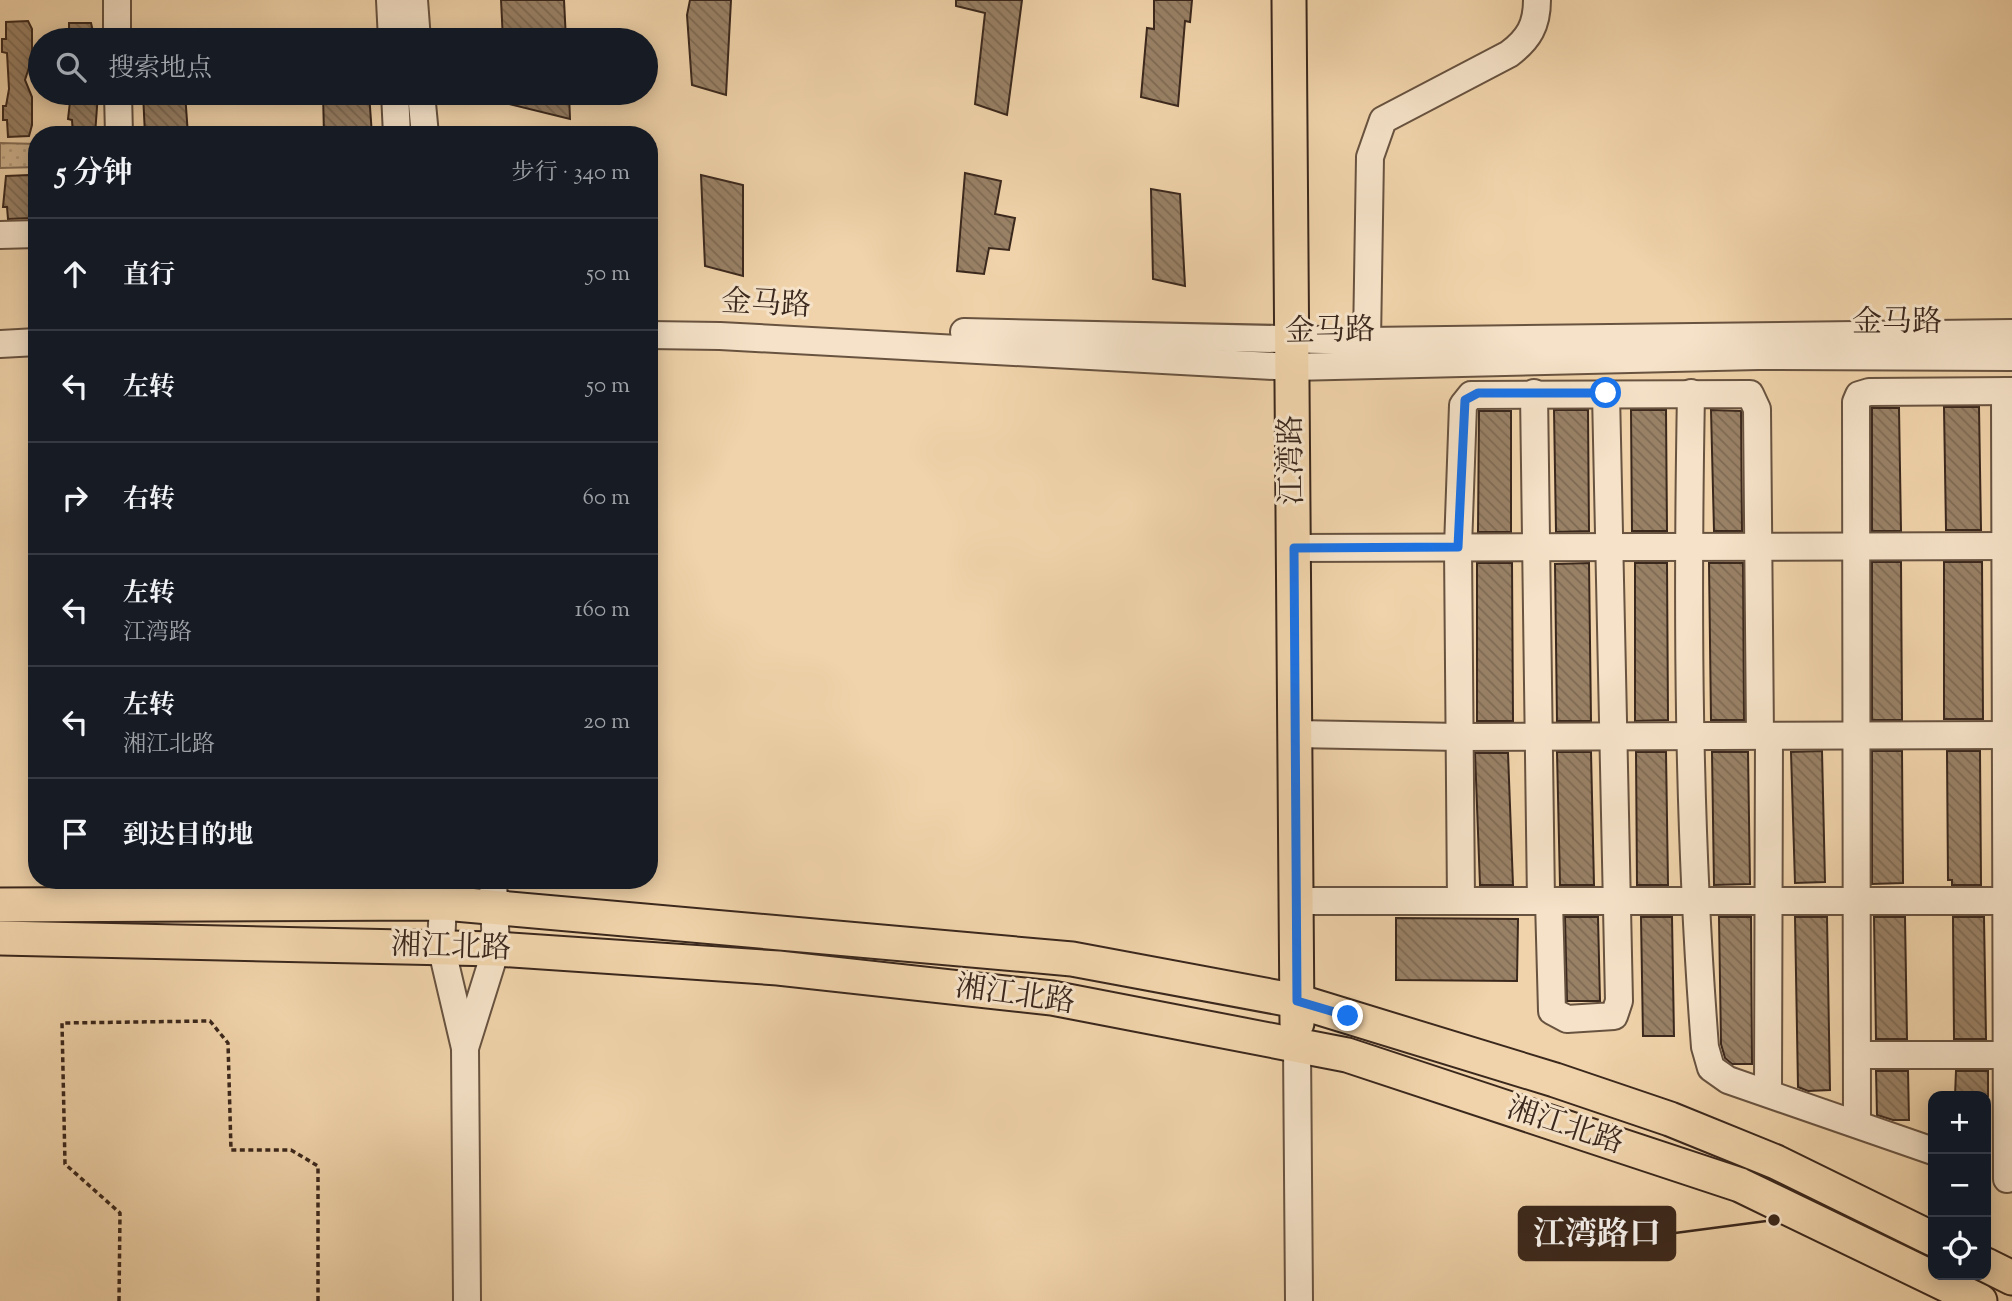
<!DOCTYPE html>
<html lang="zh">
<head>
<meta charset="utf-8">
<style>
	:root { --surface:#171b24; --page:#20242c; --text:#f1f3f6; --muted:#9ea1a6; --line:#363941 }
	body { margin:0; font-family:"Sorts Mill Goudy","Noto Serif SC",serif; background:var(--page); color:var(--text) }
	.controls { position:absolute; right:21px; bottom:21px; display:grid; overflow:hidden; border-radius:14px; box-shadow:0 4px 18px #0003 }
	.controls button { width:63px; height:63px; display:grid; place-items:center; padding:0; border:0; border-bottom:2px solid var(--line); background:var(--surface); color:var(--text); font:35px sans-serif }
	.stop { position:absolute; width:21px; height:21px; margin:-16px; border:5px solid #1a73e8; border-radius:50%; background:#fff }
	.stop.end { background:#1a73e8; border-color:#fff; box-shadow:0 2px 7px #0008 }
	.list { margin:0; padding:0; list-style:none }
	h2 { display:flex; justify-content:space-between; align-items:center; height:91px; margin:0; padding:0 28px; font-size:30px }
	h2 small { font-size:23px; font-weight:400; color:var(--muted) }
	.list li { display:grid; grid-template-columns:46px 1fr auto; gap:21px; align-items:center; box-sizing:border-box; height:112px; padding:0 28px; border-top:2px solid var(--line) }
	.list b { display:block; font-size:26px; white-space:nowrap }
	.list p { margin:0; font-size:23px; white-space:nowrap; color:var(--muted) }
	.list em { font-size:23px; font-style:normal; color:var(--muted) }
	.icon { flex:none; width:38px; height:38px; fill:none; stroke:currentColor; stroke-width:2; stroke-linecap:round; stroke-linejoin:round }
	.map { position:relative; flex:none; width:2012px; height:1301px; overflow:hidden }
	.search { position:absolute; background:var(--surface); box-shadow:0 4px 18px #0003; left:28px; top:28px; width:630px; height:77px; display:flex; align-items:center; gap:18px; box-sizing:border-box; padding:0 24px; border-radius:38px; color:var(--muted); font-size:26px }
	.panel { position:absolute; background:var(--surface); box-shadow:0 4px 18px #0003; left:28px; top:126px; width:630px; height:763px; border-radius:28px }
	.map>svg:first-child { display:block }
	.grass { fill:url(#grass-dots); stroke:#866f58; stroke-width:2 }
	.building { fill:url(#building-back-hatch); stroke:#3b281d; stroke-width:2 }
	.lines { fill:none; stroke-linecap:round; stroke-linejoin:round }
	.minor-casing { stroke:#685340; stroke-width:30 }
	.major-casing { stroke:#3b281d; stroke-width:37 }
	.path { stroke:#3b281d; stroke-width:3.5; stroke-dasharray:5 3.5; stroke-linecap:butt }
	.minor { stroke:#f5e2c8; stroke-width:26 }
	.major { stroke:#f0d3aa; stroke-width:33 }
	.route { stroke:#1a73e8; stroke-width:9 }
	.labels { text-anchor:middle; dominant-baseline:central; stroke-width:6; stroke-linejoin:round; paint-order:stroke }
	.street-label { font-size:30px; fill:#3b281d; stroke:#f5e2c8 }
	.leader { fill:none; stroke:#3b281d; stroke-width:2.5 }
	.callout-dot { fill:#3b281d; stroke:#f5e2c8; stroke-width:2.5 }
	.callout { fill:#3b281d; stroke:#3b281d; stroke-width:2.5 }
	.callout-label { font-size:32px; text-anchor:middle; font-weight:bold; fill:#fff }
</style>
</head>
<body>
<div class="map">
<svg width="2012" height="1301" viewBox="0 0 2012 1301">
	<defs>
		<pattern id="grass-dots" width="8" height="8" patternUnits="userSpaceOnUse" patternTransform="scale(1.75)"><rect width="8" height="8" fill="#d1b692"/><path d="M2 2h.1M6 6h.1" fill="none" stroke="#b49c7d" stroke-width="1.8" stroke-linecap="round"/></pattern>
		<pattern id="building-back-hatch" width="6" height="6" patternUnits="userSpaceOnUse" patternTransform="scale(1.75)"><rect width="6" height="6" fill="#998166"/><path d="M-1 5l2 2M0 0l6 6M5-1l2 2" fill="none" stroke="#7e6a53"/></pattern>
	</defs>
	<rect width="100%" height="100%" fill="#f0d3aa"/>
	<filter id="stains"><feTurbulence type="fractalNoise" baseFrequency=".00286" numOctaves="4"/><feColorMatrix values="0 0 0 0 .2 0 0 0 0 .09 0 0 0 0 .02 0 0 0 .5 -.17"/></filter>
	<radialGradient id="worn" r=".72"><stop offset=".6" stop-color="#630" stop-opacity="0"/><stop offset="1" stop-color="#630" stop-opacity=".3"/></radialGradient>
	<!-- grass -->
	<path class="grass" d="M0,143l37,1v23l-37,1z"/>
	<!-- building -->
	<g class="building">
		<path d="M501,0h63l2,40h-63z"/>
		<path d="M690,0h41l-5,95 -34,-10 -5,-70z"/>
		<path d="M956,0h66l-15,115 -32,-11 10,-91 -29,-7z"/>
		<path d="M1154,0h38l-2,22 -5,-1 -7,85 -37,-9 6,-69 7,1z"/>
		<path d="M28,21l4,8v29l-7,22 7,17v28l-3,11 -21,1 -1,-17h-4v-14h3l3,-17 -2,-36 -5,-1v-13h4v-17z"/>
		<path d="M69,23h22l4,17h-26z"/>
		<path d="M71,93h27l-3,42h-22l-1,-15 -4,-1z"/>
		<path d="M143,93h42l3,42h-43z"/>
		<path d="M323,93h46l3,42h-48z"/>
		<path d="M486,93h83l1,26 -85,-21z"/>
		<path d="M965,173l36,8 -6,33 20,4 -6,32 -20,-2 -5,26 -27,-3z"/>
		<path d="M29,175l4,9 -2,34 -23,1 -1,-12h-4l3,-31z"/>
		<path d="M701,175l42,10v91l-38,-10z"/>
		<path d="M1151,189l29,5 5,92 -32,-7z"/>
		<path d="M1944,407h35l2,123h-35z"/>
		<path d="M1872,408h27l2,123h-29z"/>
		<path d="M1554,410h34l1,121 -33,1z"/>
		<path d="M1631,410h35l1,121h-35z"/>
		<path d="M1711,410l30,1 1,120h-28z"/>
		<path d="M1479,411h32v121h-33z"/>
		<path d="M1872,562h29l1,158h-30z"/>
		<path d="M1944,562h38l1,157h-39z"/>
		<path d="M1477,563h35l1,158h-36z"/>
		<path d="M1589,563l2,158h-34l-2,-157z"/>
		<path d="M1635,563h32l1,157 -33,1z"/>
		<path d="M1709,563h34l1,157h-33z"/>
		<path d="M1822,751l3,131 -30,1 -4,-131z"/>
		<path d="M1872,751h30l1,132 -31,1z"/>
		<path d="M1947,751h33l1,134h-29v-5h-4z"/>
		<path d="M1557,752h34l3,133h-34z"/>
		<path d="M1636,752h30l2,133h-31z"/>
		<path d="M1712,752h36l2,132 -36,1z"/>
		<path d="M1475,753h33l5,132h-33z"/>
		<path d="M1565,917h33l2,84h-33z"/>
		<path d="M1641,917h31l2,119h-31z"/>
		<path d="M1719,917h32l1,147h-20l-7,-6 -4,-14z"/>
		<path d="M1795,917h32l3,173 -22,1 -10,-4z"/>
		<path d="M1874,917h31l2,122h-31z"/>
		<path d="M1953,917h31l2,122h-32z"/>
		<path d="M1396,918l122,1 -1,62 -121,-1z"/>
		<path d="M1876,1071h32l1,49h-16l-16,-5z"/>
		<path d="M1956,1071h32v25h-33z"/>
	</g>
	<g class="lines">
		<!-- minor casing -->
		<g class="minor-casing">
			<g id="minor">
				<path d="M117,0v40"/>
				<path d="M390,0l2,40"/>
				<path d="M414,0l3,40"/>
				<path d="M118,93l1,42"/>
				<path d="M395,93l2,42"/>
				<path d="M421,93l4,42"/>
				<path d="M0,235l37,-1"/>
				<path d="M964,332l403,9 645,-8"/>
				<path d="M649,335l71,1 572,31 466,-11 254,1"/>
				<path d="M1367,341l3,-184 13,-37 126,-66c20,-15 28,-29 28,-54"/>
				<path d="M0,344l37,-2"/>
				<path d="M2005,391l2,788"/>
				<path d="M1534,393l7,508"/>
				<path d="M1691,393c-4,218 -3,436 14,654l6,21 17,12 205,71"/>
				<path d="M1294,548l718,-2"/>
				<path d="M1295,734l165,3 552,-2"/>
				<path d="M444,880l-3,66 24,102 2,253"/>
				<path d="M1296,901h716"/>
				<path d="M1461,901l-3,-354 5,-142 8,-10 279,-1 7,15 3,327"/>
				<path d="M1549,901l3,110 15,8 47,-3 5,-15 -13,-608"/>
				<path d="M1297,1047l2,254"/>
				<path d="M465,1048l31,-99 -3,-69"/>
				<path d="M1858,1055h154"/>
				<path d="M1768,1093l1,-357"/>
				<path d="M1857,1123l-1,-721 3,-7 10,-3 143,-1"/>
			</g>
		</g>
		<!-- major casing -->
		<g class="major-casing">
			<g id="major">
				<path d="M1289,0l8,1023"/>
				<path d="M0,905l444,-2 628,56 225,42 258,79 115,39 106,43 157,77"/>
				<path d="M0,938l496,11 282,19 274,30 295,57 393,130 240,116"/>
				<path d="M1986,1265l26,13"/>
			</g>
		</g>
		<!-- path -->
		<path class="path" d="M119,1301l1,-88 -55,-49 -3,-141 148,-2 18,22 3,107h60l27,16v135"/>
		<!-- minor -->
		<use href="#minor" class="minor"/>
		<!-- major -->
		<use href="#major" class="major"/>
	</g>
	<g class="lines">
		<!-- route -->
		<path class="route" d="M1348,1016l-51,-15 -3,-453 164,-1 7,-147 13,-7h128"/>
	</g>
	<g class="labels">
		<!-- street labels -->
		<g class="street-label">
			<text transform="translate(766 305) rotate(3)">金马路</text>
			<text x="1897" y="323">金马路</text>
			<text transform="translate(1330 332) rotate(-1)">金马路</text>
			<text transform="translate(1293 460) rotate(-91)">江湾路</text>
			<text transform="translate(451 948) rotate(2)">湘江北路</text>
			<text transform="translate(1015 996) rotate(8)">湘江北路</text>
			<text transform="translate(1565 1127) rotate(18)">湘江北路</text>
		</g>
	</g>
	<!-- callouts -->
	<path class="leader" d="M1774 1220L1675 1233"/>
	<circle class="callout-dot" cx="1774" cy="1220" r="7"/>
	<rect class="callout" x="1519" y="1207" width="156" height="53" rx="7"/>
	<g class="callout-label">
		<text x="1597" y="1244">江湾路口</text>
	</g>
	<rect width="100%" height="100%" filter="url(#stains)"/>
	<rect width="100%" height="100%" fill="url(#worn)"/>
</svg>
<div class="controls">
<button>+</button>
<button>−</button>
<button><svg class="icon" aria-label="locate" viewBox="0 0 24 24"><circle cx="12" cy="12" r="6"/><path d="M12 2v4M12 18v4M2 12h4M18 12h4"/></svg></button>
</div>
<div class="stop" style="left:1606px;top:393px"></div>
<div class="stop end" style="left:1348px;top:1016px"></div>
<div class="search"><svg class="icon" aria-label="search" viewBox="0 0 24 24"><circle cx="10" cy="10" r="6"/><path d="M15 15l6 6"/></svg>搜索地点</div>
<section class="panel">
<h2>5 分钟<small>步行 · 340 m</small></h2>
<ul class="list">
<li><svg class="icon" aria-label="ahead" viewBox="0 0 24 24"><path d="M12 20V5M6 11l6-6 6 6"/></svg><div><b>直行</b></div><em>50 m</em></li>
<li><svg class="icon" aria-label="left" viewBox="0 0 24 24"><path d="M17 20v-9H6M10 6l-5 5 5 5"/></svg><div><b>左转</b></div><em>50 m</em></li>
<li><svg class="icon" aria-label="right" viewBox="0 0 24 24"><path d="M7 20v-9h11M14 6l5 5-5 5"/></svg><div><b>右转</b></div><em>60 m</em></li>
<li><svg class="icon" aria-label="left" viewBox="0 0 24 24"><path d="M17 20v-9H6M10 6l-5 5 5 5"/></svg><div><b>左转</b><p>江湾路</p></div><em>160 m</em></li>
<li><svg class="icon" aria-label="left" viewBox="0 0 24 24"><path d="M17 20v-9H6M10 6l-5 5 5 5"/></svg><div><b>左转</b><p>湘江北路</p></div><em>20 m</em></li>
<li><svg class="icon" aria-label="arrive" viewBox="0 0 24 24"><path d="M6 21V4h12l-3 4 3 4H6"/></svg><div><b>到达目的地</b></div></li>
</ul>
</section>
</div>
</body>
</html>
